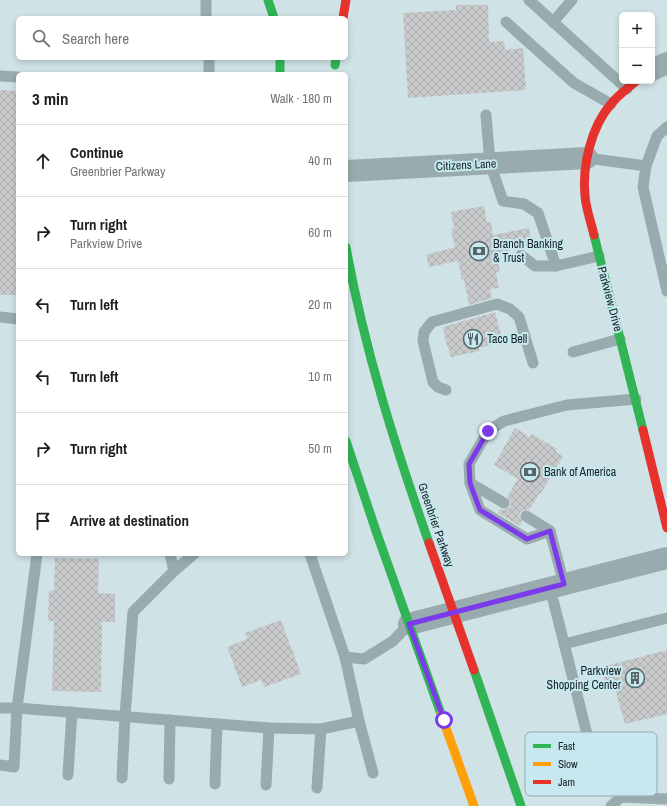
<!DOCTYPE html>
<html lang="en">
<head>
<meta charset="utf-8">
<style>
	:root { --surface:#fff; --page:#f2f2f2; --text:#202124; --muted:#757577; --line:#e0e0e0 }
	body { margin:0; font-family:"Archivo Narrow",sans-serif; background:var(--page); color:var(--text) }
	.controls { position:absolute; right:12px; top:12px; display:grid; overflow:hidden; border-radius:6px; box-shadow:0 2px 6px #0003 }
	.controls button { width:36px; height:36px; display:grid; place-items:center; padding:0; border:0; border-bottom:1px solid var(--line); background:var(--surface); color:var(--text); font:20px sans-serif }
	.stop { position:absolute; width:12px; height:12px; margin:-9px; border:3px solid #7c3aed; border-radius:50%; background:#fff }
	.stop.end { background:#7c3aed; border-color:#fff; box-shadow:0 1px 4px #0008 }
	.list { margin:0; padding:0; list-style:none }
	h2 { display:flex; justify-content:space-between; align-items:center; height:52px; margin:0; padding:0 16px; font-size:17px }
	h2 small { font-size:13px; font-weight:400; color:var(--muted) }
	.list li { display:grid; grid-template-columns:26px 1fr auto; gap:12px; align-items:center; box-sizing:border-box; height:72px; padding:0 16px; border-top:1px solid var(--line) }
	.list b { display:block; font-size:15px; white-space:nowrap }
	.list p { margin:0; font-size:13px; white-space:nowrap; color:var(--muted) }
	.list em { font-size:13px; font-style:normal; color:var(--muted) }
	.icon { flex:none; width:22px; height:22px; fill:none; stroke:currentColor; stroke-width:2; stroke-linecap:round; stroke-linejoin:round }
	.map { position:relative; flex:none; width:667px; height:806px; overflow:hidden }
	.search { position:absolute; background:var(--surface); box-shadow:0 2px 6px #0003; left:16px; top:16px; width:332px; height:44px; display:flex; align-items:center; gap:10px; box-sizing:border-box; padding:0 14px; border-radius:6px; color:var(--muted); font-size:15px }
	.panel { position:absolute; background:var(--surface); box-shadow:0 2px 6px #0003; left:16px; top:72px; width:332px; height:484px; border-radius:6px }
	.map>svg:first-child { display:block }
	.building { fill:url(#building-cross-hatch) }
	.lines { fill:none; stroke-linecap:round; stroke-linejoin:round }
	.lane { stroke:#99abae; stroke-width:11 }
	.street { stroke:#99abae; stroke-width:22 }
	.fast { stroke:#30b455; stroke-width:9 }
	.slow { stroke:#ff9f0a; stroke-width:9 }
	.jam { stroke:#e5322d; stroke-width:9 }
	.route { stroke:#7c3aed; stroke-width:5 }
	.labels { text-anchor:middle; dominant-baseline:central; stroke-width:4; stroke-linejoin:round; paint-order:stroke }
	.street-label { font-size:12px; fill:#162225; stroke:#c6e8ee }
	.poi-label { font-size:12px; fill:#162225; stroke:#c6e8ee; text-anchor:start }
	.key { fill:#c6e8ee; stroke:#91adb2; stroke-width:1 }
	.key-label { font-size:11px; fill:#162225 }
</style>
</head>
<body>
<div class="map">
<svg width="667" height="806" viewBox="0 0 667 806">
	<defs>
		<pattern id="building-cross-hatch" width="8" height="8" patternUnits="userSpaceOnUse"><rect width="8" height="8" fill="#c8cacb"/><path d="M0 0l8 8M0 8l8-8" fill="none" stroke="#abadae"/></pattern>
	</defs>
	<rect width="100%" height="100%" fill="#cfe2e5"/>
	<!-- building -->
	<g class="building">
		<path d="M456,5h32l1,37 15,-1 1,9 18,-2 3,42 -118,8 -5,-85 53,-3z"/>
		<path d="M0,90l18,1v204h-18z"/>
		<path d="M484,206l3,17 4,-1 2,13 36,-7 3,18 -36,7 4,18 -4,1 3,16 -9,1 2,9 -23,7 -5,-26 -2,1 -4,-19 -29,6 -3,-12 29,-8 -4,-18 3,-1 -3,-16z"/>
		<path d="M495,312l8,30 -24,6 1,3 -29,6 -7,-21h1l-2,-9z"/>
		<path d="M515,428l15,9 2,-3 25,15 -1,3 7,5 -22,36h-1l-11,17h-6l-3,2 -1,4 3,6 -2,4 -22,-13 2,-4 4,1 6,-3 1,-4 -4,-6 11,-18 -24,-14z"/>
		<path d="M55,558l44,1 -1,34 17,1v28h-13l-1,70 -49,-1 2,-70h-6l1,-29h1v-2h4z"/>
		<path d="M281,620l20,54 -37,13 -3,-7 -19,7 -15,-40 20,-8 -2,-6z"/>
		<path d="M667,650v64l-42,10 -10,-36 -9,2 -4,-23z"/>
	</g>
	<g class="lines">
		<!-- lane -->
		<g class="lane">
			<path d="M206,0v18"/>
			<path d="M529,0l98,89"/>
			<path d="M506,22l68,61 37,21"/>
			<path d="M553,22l19,-22"/>
			<path d="M209,58v16"/>
			<path d="M0,76l18,1"/>
			<path d="M486,115l4,48 13,38 21,3 14,9 18,53"/>
			<path d="M667,127l-10,9 -11,30 -3,21 24,104"/>
			<path d="M587,158l59,8"/>
			<path d="M521,255l14,11h21l43,-10"/>
			<path d="M0,317l18,2"/>
			<path d="M573,352l47,-13"/>
			<path d="M446,390l-8,-3 -5,-5 -10,-41 1,-9 8,-10 65,-18 13,5 9,8 14,46"/>
			<path d="M470,483l10,27 47,29 23,-8"/>
			<path d="M504,503l-34,-20 -1,-19 19,-33 16,-10 63,-16 69,-6"/>
			<path d="M526,516l24,15 14,53"/>
			<path d="M310,554l35,103 19,2 29,-18 16,-17"/>
			<path d="M174,571l20,-17"/>
			<path d="M550,588l39,154"/>
			<path d="M564,644l103,-26"/>
			<path d="M0,708h17l20,-154"/>
			<path d="M359,721l14,52"/>
			<path d="M0,765l14,2 3,-59 252,20 52,1 38,-8 -14,-64"/>
			<path d="M68,775l4,-63"/>
			<path d="M122,778l3,-62 8,-104 41,-41 -4,-17"/>
			<path d="M169,779l1,-59"/>
			<path d="M215,784l2,-60"/>
			<path d="M266,785l3,-57"/>
			<path d="M317,788l4,-59"/>
			<path d="M611,806l10,-9 46,2"/>
		</g>
		<!-- street -->
		<g class="street">
			<path d="M652,70l15,-7"/>
			<path d="M346,171l241,-13"/>
			<path d="M409,624l258,-66"/>
		</g>
		<!-- fast -->
		<g class="fast">
			<path d="M268,0l6,18"/>
			<path d="M280,58v16"/>
			<path d="M335,65l1,-7"/>
			<path d="M594,235l49,195"/>
			<path d="M346,247c18,101 49,199 83,296"/>
			<path d="M346,441l30,90 65,183"/>
			<path d="M474,670l47,136"/>
		</g>
		<!-- slow -->
		<path class="slow" d="M441,714l33,92"/>
		<!-- jam -->
		<g class="jam">
			<path d="M343,18l3,-18"/>
			<path d="M594,235c-3,-13 -8,-26 -9,-39 -3,-30 6,-69 26,-92 7,-9 17,-16 25,-23"/>
			<path d="M643,430l24,98"/>
			<path d="M429,543l45,127"/>
		</g>
	</g>
	<g class="lines">
		<!-- route -->
		<path class="route" d="M444,720l-35,-96 155,-40 -14,-53 -23,8 -47,-29 -10,-27 -1,-19 19,-33"/>
	</g>
	<!-- icons -->
	<defs>
		<g id="bank-ring" transform="scale(1)"><circle r="9.5" fill="#c6e8ee" stroke="#576568" stroke-width="1.5"/><path d="M-6-4H6V4H-6ZM0-2.3a2.3 2.3 0 1 0 0 4.6a2.3 2.3 0 1 0 0-4.6Z" fill="#576568"/></g>
		<g id="restaurant-ring" transform="scale(1)"><circle r="9.5" fill="#c6e8ee" stroke="#576568" stroke-width="1.5"/><path d="M-5-6h1v4h1v-4h1v4h1v-4h1v5L-1.5 .5V6h-2V.5L-5-1ZM5-6V6H3V1.5H1.5Q1.5-4 5-6Z" fill="#576568"/></g>
		<g id="building-ring" transform="scale(1)"><circle r="9.5" fill="#c6e8ee" stroke="#576568" stroke-width="1.5"/><path d="M-4-6H4V6H1V3H-1V6H-4ZM-2.5-4.3h1.7v1.8h-1.7ZM.8-4.3h1.7v1.8H.8ZM-2.5-1h1.7V.8h-1.7ZM.8-1h1.7V.8H.8Z" fill="#576568"/></g>
	</defs>
	<g fill-rule="evenodd">
		<use href="#bank-ring" x="479" y="251"/>
		<use href="#restaurant-ring" x="473" y="339"/>
		<use href="#bank-ring" x="530" y="472"/>
		<use href="#building-ring" x="635" y="678"/>
	</g>
	<g class="labels">
		<!-- street labels -->
		<g class="street-label">
			<text transform="translate(466 165) rotate(-3)">Citizens Lane</text>
			<text transform="translate(610 299) rotate(75)">Parkview Drive</text>
			<text transform="translate(436 525) rotate(71)">Greenbrier Parkway</text>
		</g>
		<!-- poi labels -->
		<g class="poi-label">
			<text x="493" y="244">Branch Banking<tspan x="493" dy="14">&amp; Trust</tspan></text>
			<text x="487" y="339">Taco Bell</text>
			<text x="544" y="472">Bank of America</text>
			<text x="621" y="671" text-anchor="end">Parkview<tspan x="621" dy="14">Shopping Center</tspan></text>
		</g>
	</g>
	<!-- legend -->
	<rect x="525" y="732" width="132" height="64" rx="6" class="key"/>
	<rect x="533" y="744" width="18" height="4" fill="#30b455"/>
	<rect x="533" y="762" width="18" height="4" fill="#ff9f0a"/>
	<rect x="533" y="780" width="18" height="4" fill="#e5322d"/>
	<g class="key-label">
		<text x="558" y="750">Fast</text>
		<text x="558" y="768">Slow</text>
		<text x="558" y="786">Jam</text>
	</g>
</svg>
<div class="controls">
<button>+</button>
<button>−</button>
</div>
<div class="stop" style="left:444px;top:720px"></div>
<div class="stop end" style="left:488px;top:431px"></div>
<div class="search"><svg class="icon" aria-label="search" viewBox="0 0 24 24"><circle cx="10" cy="10" r="6"/><path d="M15 15l6 6"/></svg>Search here</div>
<section class="panel">
<h2>3 min<small>Walk · 180 m</small></h2>
<ul class="list">
<li><svg class="icon" aria-label="ahead" viewBox="0 0 24 24"><path d="M12 20V5M6 11l6-6 6 6"/></svg><div><b>Continue</b><p>Greenbrier Parkway</p></div><em>40 m</em></li>
<li><svg class="icon" aria-label="right" viewBox="0 0 24 24"><path d="M7 20v-9h11M14 6l5 5-5 5"/></svg><div><b>Turn right</b><p>Parkview Drive</p></div><em>60 m</em></li>
<li><svg class="icon" aria-label="left" viewBox="0 0 24 24"><path d="M17 20v-9H6M10 6l-5 5 5 5"/></svg><div><b>Turn left</b></div><em>20 m</em></li>
<li><svg class="icon" aria-label="left" viewBox="0 0 24 24"><path d="M17 20v-9H6M10 6l-5 5 5 5"/></svg><div><b>Turn left</b></div><em>10 m</em></li>
<li><svg class="icon" aria-label="right" viewBox="0 0 24 24"><path d="M7 20v-9h11M14 6l5 5-5 5"/></svg><div><b>Turn right</b></div><em>50 m</em></li>
<li><svg class="icon" aria-label="arrive" viewBox="0 0 24 24"><path d="M6 21V4h12l-3 4 3 4H6"/></svg><div><b>Arrive at destination</b></div></li>
</ul>
</section>
</div>
</body>
</html>
